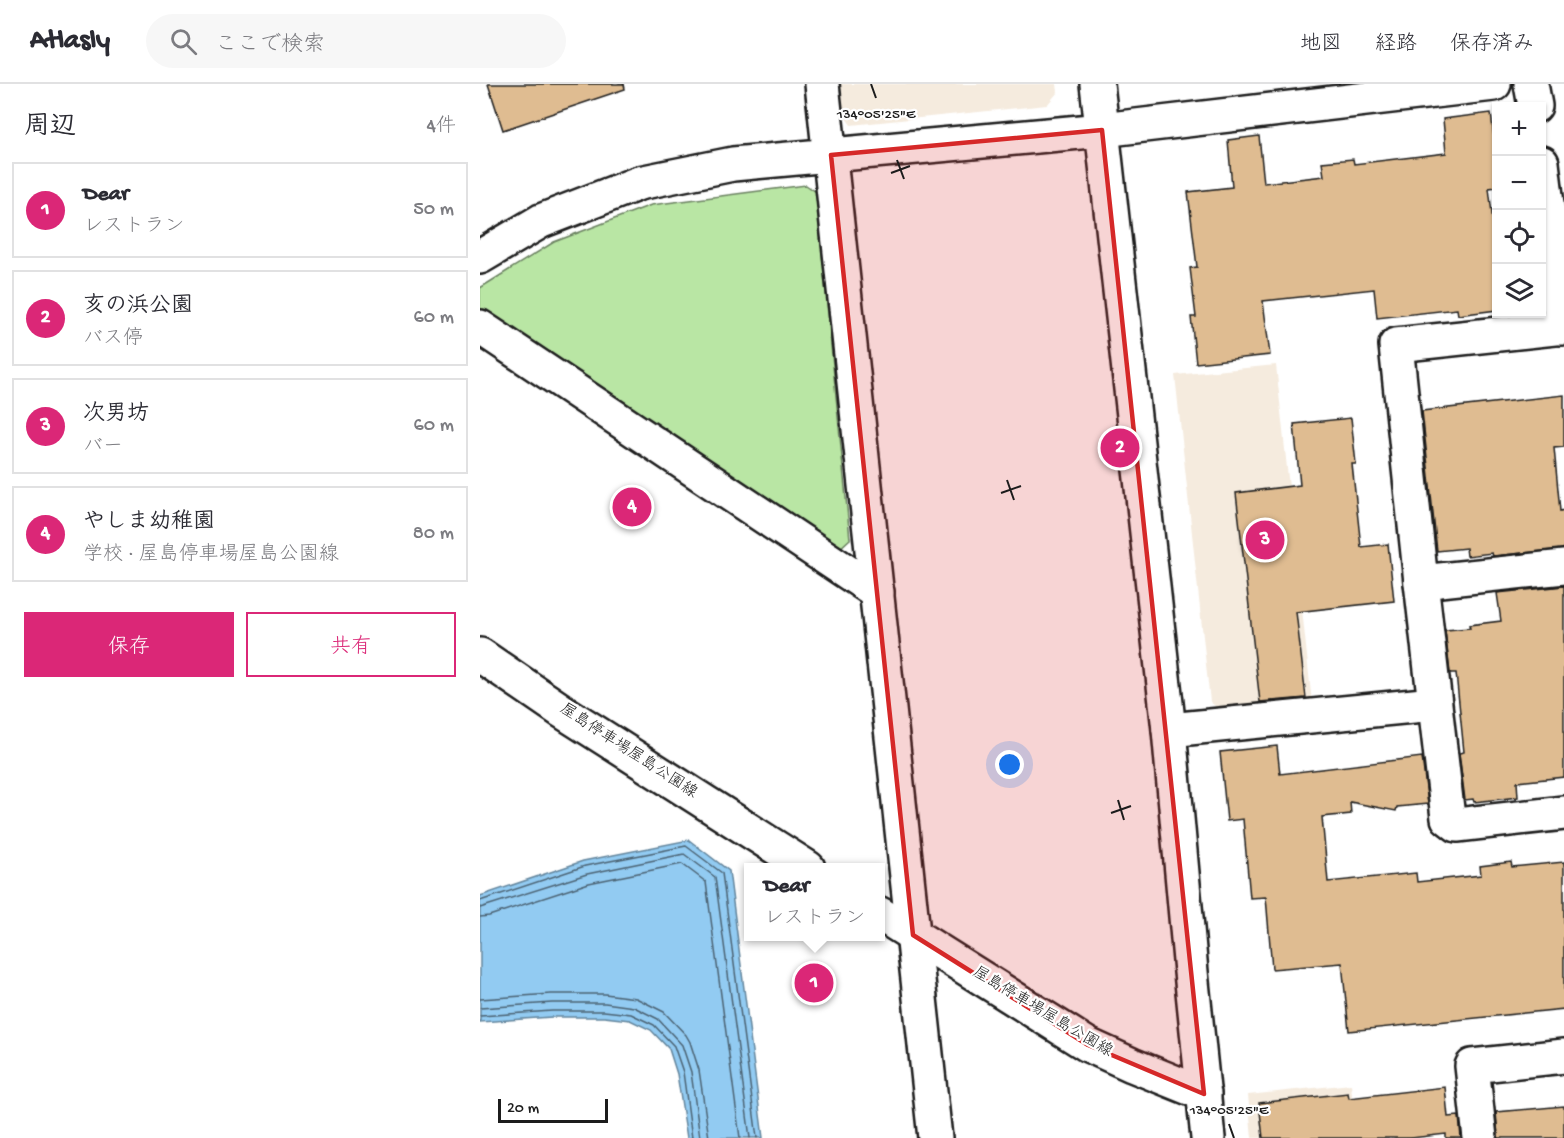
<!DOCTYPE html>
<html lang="ja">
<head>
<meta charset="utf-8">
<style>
	:root { --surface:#fff; --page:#f7f7f7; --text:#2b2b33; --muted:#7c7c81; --line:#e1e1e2; --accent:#db2777 }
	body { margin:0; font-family:"Gochi Hand","Klee One",sans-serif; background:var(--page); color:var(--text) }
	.controls { position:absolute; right:18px; top:18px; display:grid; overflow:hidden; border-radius:0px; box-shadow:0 2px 4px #0004 }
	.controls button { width:54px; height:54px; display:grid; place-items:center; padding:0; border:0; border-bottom:2px solid var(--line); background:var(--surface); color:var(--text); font:30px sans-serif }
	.scale { position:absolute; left:18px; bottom:15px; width:110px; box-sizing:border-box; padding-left:6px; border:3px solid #1c1c1c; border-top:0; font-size:16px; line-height:21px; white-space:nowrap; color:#1c1c1c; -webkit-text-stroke:4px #fff; paint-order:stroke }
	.you { position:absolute; left:530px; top:681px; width:21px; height:21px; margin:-15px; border:4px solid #fff; border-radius:50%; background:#1a73e8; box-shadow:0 0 0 9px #1a73e833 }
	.badge { display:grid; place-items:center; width:39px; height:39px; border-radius:50%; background:var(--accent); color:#fff; font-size:20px; font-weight:700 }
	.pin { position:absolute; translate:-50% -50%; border:3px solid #fff; box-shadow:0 2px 6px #0006 }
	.popup { position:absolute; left:264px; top:779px; width:141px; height:78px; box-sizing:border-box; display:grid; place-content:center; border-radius:0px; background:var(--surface); filter:drop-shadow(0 2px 4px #0005); font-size:20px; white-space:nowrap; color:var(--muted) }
	.popup b { font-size:22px; color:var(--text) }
	.popup::after { content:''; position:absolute; left:50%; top:100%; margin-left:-12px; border:12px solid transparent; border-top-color:var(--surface) }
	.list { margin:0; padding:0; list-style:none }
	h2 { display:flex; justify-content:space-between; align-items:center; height:78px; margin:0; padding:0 24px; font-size:26px }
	h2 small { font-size:20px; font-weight:400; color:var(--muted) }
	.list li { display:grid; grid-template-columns:39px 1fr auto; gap:18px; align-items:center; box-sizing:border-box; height:96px; margin:0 12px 12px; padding:0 12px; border:2px solid var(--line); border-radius:0px }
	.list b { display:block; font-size:22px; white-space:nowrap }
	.list p { margin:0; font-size:20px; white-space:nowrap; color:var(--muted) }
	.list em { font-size:20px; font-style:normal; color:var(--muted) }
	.actions { display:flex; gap:12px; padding:18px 24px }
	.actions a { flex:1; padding:14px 0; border:2px solid var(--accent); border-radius:0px; text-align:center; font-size:21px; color:var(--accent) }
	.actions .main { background:var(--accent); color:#fff }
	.icon { flex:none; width:33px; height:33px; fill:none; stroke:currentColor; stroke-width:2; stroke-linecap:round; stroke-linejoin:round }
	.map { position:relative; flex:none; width:1084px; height:1054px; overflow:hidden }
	header { display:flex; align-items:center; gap:36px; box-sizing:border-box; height:84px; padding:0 30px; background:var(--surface); border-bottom:2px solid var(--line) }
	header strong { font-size:28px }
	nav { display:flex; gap:33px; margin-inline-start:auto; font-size:21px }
	.search { width:420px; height:54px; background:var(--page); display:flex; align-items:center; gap:15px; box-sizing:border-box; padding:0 21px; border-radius:33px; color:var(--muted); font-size:22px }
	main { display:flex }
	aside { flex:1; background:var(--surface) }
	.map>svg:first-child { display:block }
	.built { fill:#f5ebde }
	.green { fill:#b9e6a4; stroke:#6a8160; stroke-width:1.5 }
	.water { fill:#92cbf2; stroke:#63859c; stroke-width:1.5 }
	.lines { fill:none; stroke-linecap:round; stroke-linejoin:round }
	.shore { stroke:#4b6272; stroke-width:1.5 }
	.building { fill:#dfbc91; stroke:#1c1c1c; stroke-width:1.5 }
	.street-casing { stroke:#1c1c1c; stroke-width:38 }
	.secondary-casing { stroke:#1c1c1c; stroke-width:38 }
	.street { stroke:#fff; stroke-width:33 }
	.secondary { stroke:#fff; stroke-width:33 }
	.marked { fill:#d62828; fill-opacity:0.2; stroke:#d62828; stroke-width:4.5; stroke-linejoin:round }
	.ticks { fill:none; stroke:#1c1c1c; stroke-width:2 }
	.labels { text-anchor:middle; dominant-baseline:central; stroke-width:4.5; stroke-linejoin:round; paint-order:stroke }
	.street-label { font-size:16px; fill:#1c1c1c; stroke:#fff }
	.ticks-label { font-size:15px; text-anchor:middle; fill:#1c1c1c; stroke:#fff; stroke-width:4.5; stroke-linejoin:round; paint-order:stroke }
</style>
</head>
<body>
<header>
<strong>Atlasly</strong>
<div class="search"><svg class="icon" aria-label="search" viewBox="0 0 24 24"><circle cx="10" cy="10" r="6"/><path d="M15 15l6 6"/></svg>ここで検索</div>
<nav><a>地図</a><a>経路</a><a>保存済み</a></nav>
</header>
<main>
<aside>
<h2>周辺<small>4件</small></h2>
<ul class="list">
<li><span class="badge">1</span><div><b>Dear</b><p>レストラン</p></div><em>50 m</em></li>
<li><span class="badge">2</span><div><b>亥の浜公園</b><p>バス停</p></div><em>60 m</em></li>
<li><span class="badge">3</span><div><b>次男坊</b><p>バー</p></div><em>60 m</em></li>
<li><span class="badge">4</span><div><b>やしま幼稚園</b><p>学校 · 屋島停車場屋島公園線</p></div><em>80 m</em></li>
</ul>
<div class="actions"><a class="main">保存</a><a>共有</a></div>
</aside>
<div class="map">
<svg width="1084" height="1054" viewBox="0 0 1084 1054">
	<rect width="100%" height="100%" fill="#fff"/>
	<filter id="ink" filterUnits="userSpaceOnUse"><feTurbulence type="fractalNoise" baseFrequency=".0167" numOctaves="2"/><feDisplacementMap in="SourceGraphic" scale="12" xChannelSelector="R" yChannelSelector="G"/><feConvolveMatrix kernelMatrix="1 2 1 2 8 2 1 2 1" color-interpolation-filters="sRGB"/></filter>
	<g filter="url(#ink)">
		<!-- built -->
		<g class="built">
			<path d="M360,0h217l1,8 -11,13 -196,20 -8,-11z"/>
			<path d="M796,281l36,338 -89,9 -13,-10 -35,-327z"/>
			<path d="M871,1000l5,54h-104l-4,-43z"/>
		</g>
		<!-- green -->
		<path class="green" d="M326,101l10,7 34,347 -12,11 -358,-233v-29l74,-46 97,-37z"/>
		<!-- water -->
		<path class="water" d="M209,756l40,31 34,267h-76l-10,-64 -8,-25 -18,-19 -21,-10 -26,-3h-52l-72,5v-126l103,-35z"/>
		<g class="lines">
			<!-- shore -->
			<g class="shore">
				<path d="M0,817l105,-35 101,-20 36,27 35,265"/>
				<path d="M0,824l107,-34 97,-20 31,23 35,261"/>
				<path d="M0,833l9,-1 100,-33 93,-19 24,18 34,256"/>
				<path d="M0,915l71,-5h54l31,4 28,14 22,23 4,7 9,28 10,68"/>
				<path d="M0,924l72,-5h53l29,4 24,12 24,26 9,27 9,66"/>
				<path d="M0,932l72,-5h52l27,3 23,11 20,21 9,26 9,66"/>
			</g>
		</g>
		<!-- building -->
		<g class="building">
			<path d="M8,0h136l1,5 -122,41z"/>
			<path d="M1011,29l6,50v24l-8,1 8,68v54l-39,5 -1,-6 -80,9 -3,-29 -111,12 7,54 -74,8 -5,-46h5l-6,-49 7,-1 -9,-75 44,-5 -4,-47 31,-4 5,47 60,-7 -2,-14 31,-3 1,5 92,-11 -3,-34z"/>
			<path d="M1084,311v52l-10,1 6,63 4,-1v39l-71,7 -1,-3 -25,3 -1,-8 -29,3 -15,-140z"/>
			<path d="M871,334l5,46h-4l9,83 27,-3 6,57 -98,11 10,86 -46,4 -24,-209 64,-8 -6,-61z"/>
			<path d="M1084,502v191l-47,5 1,15 -44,5 -1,-3 -8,1 -6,-47 5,-1 -8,-79h-6l-5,-43 25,-2 -1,-3 32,-4 -4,-28z"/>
			<path d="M797,662l3,28 142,-17 6,47 -31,3 -1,4 -46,-9 1,12 -29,3 6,65 88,-9 1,9 64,-7 -1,-9 31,-4 1,5 52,-5v147l-215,22 -7,-68 -70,6 -6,-72 -16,1 -7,-79 -16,2 -7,-69z"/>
			<path d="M965,1003l3,30 11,-1 2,22h-15v-4l-35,4h-148l-4,-35 89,-10 1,5z"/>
			<path d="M1084,1022v32h-66l-2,-26z"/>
		</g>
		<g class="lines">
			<!-- street casing -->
			<g class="street-casing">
				<g id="street">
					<path d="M342,0l113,1054"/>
					<path d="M1051,0l4,22"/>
					<path d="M1062,79l20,165"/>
					<path d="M0,173l61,-36 98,-38 94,-19 369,-34 392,-46"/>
					<path d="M0,243l397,265"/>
					<path d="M1084,243l-168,18 25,237 143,-15"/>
					<path d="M941,498l27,236 9,7 107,-12"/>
					<path d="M689,646l265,-26"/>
					<path d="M1000,1054l-8,-72 92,-10"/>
				</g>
			</g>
			<!-- secondary casing -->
			<g class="secondary-casing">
				<g id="secondary">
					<path d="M617,0l72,646 22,242 17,166"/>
					<path d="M0,571l82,56 246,157"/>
					<path d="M400,830l208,131 44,20 72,29"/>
				</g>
			</g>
			<!-- street -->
			<use href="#street" class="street"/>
			<!-- secondary -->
			<use href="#secondary" class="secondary"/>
		</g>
	</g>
	<!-- marked area -->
	<path class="marked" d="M622,46l102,964 -116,-49 -175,-110 -82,-780z"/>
	<!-- ticks -->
	<path class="ticks" d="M391,0l5,14M417,76l7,19M411,89l19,-7M527,396l7,20M521,409l20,-7M638,716l6,20M631,729l20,-7M749,1040l5,14"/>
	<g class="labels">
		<!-- street labels -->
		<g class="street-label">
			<text transform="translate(148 668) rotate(33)">屋島停車場屋島公園線</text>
			<text transform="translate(562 929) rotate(31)">屋島停車場屋島公園線</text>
		</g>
	</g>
	<g class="ticks-label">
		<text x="396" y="34">134°05'25"E</text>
		<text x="749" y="1030">134°05'25"E</text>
	</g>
</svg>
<div class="controls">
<button>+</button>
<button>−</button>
<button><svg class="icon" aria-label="locate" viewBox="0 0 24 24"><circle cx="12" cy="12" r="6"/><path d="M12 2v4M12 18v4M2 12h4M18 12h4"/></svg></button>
<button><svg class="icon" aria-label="layers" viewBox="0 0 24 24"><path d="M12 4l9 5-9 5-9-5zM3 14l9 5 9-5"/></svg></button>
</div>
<div class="scale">20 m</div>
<div class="you"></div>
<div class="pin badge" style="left:334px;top:899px">1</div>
<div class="popup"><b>Dear</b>レストラン</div>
<div class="pin badge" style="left:640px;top:364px">2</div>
<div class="pin badge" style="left:785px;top:456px">3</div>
<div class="pin badge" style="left:152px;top:423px">4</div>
</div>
</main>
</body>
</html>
